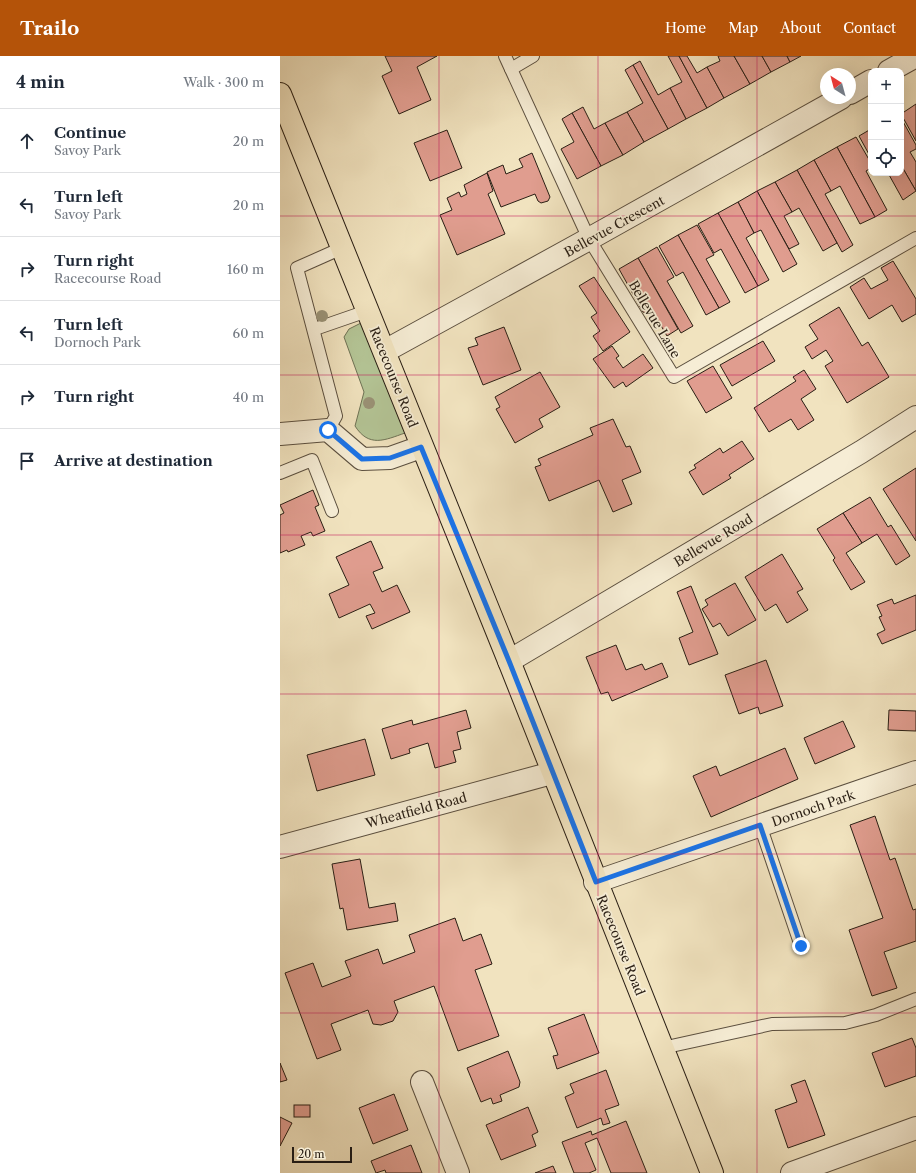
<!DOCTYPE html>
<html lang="en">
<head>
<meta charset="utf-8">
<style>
	:root { --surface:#fff; --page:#f2f2f3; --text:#1f2937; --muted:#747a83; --line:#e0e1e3; --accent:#b45309 }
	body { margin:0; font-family:"Libre Caslon Text",serif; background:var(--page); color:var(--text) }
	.controls { position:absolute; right:12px; top:12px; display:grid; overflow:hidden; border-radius:8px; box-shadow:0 4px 16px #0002 }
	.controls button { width:36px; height:36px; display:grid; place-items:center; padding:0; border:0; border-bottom:1px solid var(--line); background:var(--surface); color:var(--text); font:20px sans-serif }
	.compass { position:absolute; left:540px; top:12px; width:36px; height:36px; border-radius:50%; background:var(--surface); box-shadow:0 4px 16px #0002; rotate:324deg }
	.scale { position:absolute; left:12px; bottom:10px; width:60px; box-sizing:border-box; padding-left:4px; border:2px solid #291e14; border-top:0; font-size:11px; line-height:14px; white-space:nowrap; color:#291e14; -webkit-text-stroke:3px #f6edd5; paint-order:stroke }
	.stop { position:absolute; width:12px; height:12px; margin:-9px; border:3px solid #1a73e8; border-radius:50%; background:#fff }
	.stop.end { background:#1a73e8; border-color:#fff; box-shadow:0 1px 4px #0008 }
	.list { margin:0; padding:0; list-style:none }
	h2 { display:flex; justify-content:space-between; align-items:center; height:52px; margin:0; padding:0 16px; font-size:17px }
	h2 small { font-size:13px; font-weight:400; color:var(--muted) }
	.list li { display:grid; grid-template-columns:26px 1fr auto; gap:12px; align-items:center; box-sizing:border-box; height:64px; padding:0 16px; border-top:1px solid var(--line) }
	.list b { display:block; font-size:15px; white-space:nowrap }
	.list p { margin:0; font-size:13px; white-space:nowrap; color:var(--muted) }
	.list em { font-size:13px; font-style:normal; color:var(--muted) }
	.icon { flex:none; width:22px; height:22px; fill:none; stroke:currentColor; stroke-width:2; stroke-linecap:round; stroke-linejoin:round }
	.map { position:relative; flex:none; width:636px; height:1117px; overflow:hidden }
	header { display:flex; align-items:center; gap:24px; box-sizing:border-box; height:56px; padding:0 20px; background:var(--accent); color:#fff }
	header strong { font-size:19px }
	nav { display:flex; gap:22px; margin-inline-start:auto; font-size:14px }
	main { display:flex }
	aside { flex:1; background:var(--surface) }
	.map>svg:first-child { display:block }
	.green { fill:#b4c596; stroke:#6e7255 }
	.building { fill:#e09d8f; stroke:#291e14 }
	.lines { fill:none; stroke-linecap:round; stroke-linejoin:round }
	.lane-casing { stroke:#5b4f3f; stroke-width:14 }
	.street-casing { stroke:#5b4f3f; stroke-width:24 }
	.primary-casing { stroke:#291e14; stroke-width:24 }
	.lane { stroke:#f6edd5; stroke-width:12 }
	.street { stroke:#f6edd5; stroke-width:22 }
	.primary { stroke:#f1e3bf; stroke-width:22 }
	.tree { fill:#9a9276 }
	.route { stroke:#1a73e8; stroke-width:5 }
	.grid { fill:none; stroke:#c2185b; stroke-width:1; stroke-opacity:0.55 }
	.labels { text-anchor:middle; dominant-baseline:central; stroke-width:3.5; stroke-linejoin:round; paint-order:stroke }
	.street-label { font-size:13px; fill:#291e14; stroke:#f6edd5 }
</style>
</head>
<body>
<header>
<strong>Trailo</strong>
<nav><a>Home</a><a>Map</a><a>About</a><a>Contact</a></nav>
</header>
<main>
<aside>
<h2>4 min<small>Walk · 300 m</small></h2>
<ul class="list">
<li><svg class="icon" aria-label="ahead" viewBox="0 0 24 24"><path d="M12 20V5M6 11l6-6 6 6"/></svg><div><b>Continue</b><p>Savoy Park</p></div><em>20 m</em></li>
<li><svg class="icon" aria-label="left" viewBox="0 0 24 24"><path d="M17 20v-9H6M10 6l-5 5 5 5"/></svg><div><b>Turn left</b><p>Savoy Park</p></div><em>20 m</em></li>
<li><svg class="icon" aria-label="right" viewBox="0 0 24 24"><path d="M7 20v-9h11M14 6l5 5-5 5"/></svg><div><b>Turn right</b><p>Racecourse Road</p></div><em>160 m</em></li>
<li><svg class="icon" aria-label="left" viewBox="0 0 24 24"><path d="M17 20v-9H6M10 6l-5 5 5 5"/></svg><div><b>Turn left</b><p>Dornoch Park</p></div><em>60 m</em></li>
<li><svg class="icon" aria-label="right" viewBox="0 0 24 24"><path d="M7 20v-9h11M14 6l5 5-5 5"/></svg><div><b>Turn right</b></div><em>40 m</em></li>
<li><svg class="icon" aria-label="arrive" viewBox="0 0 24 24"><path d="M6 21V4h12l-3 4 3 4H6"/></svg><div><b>Arrive at destination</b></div></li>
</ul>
</aside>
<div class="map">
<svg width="636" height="1117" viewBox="0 0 636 1117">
	<rect width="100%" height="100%" fill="#f1e3bf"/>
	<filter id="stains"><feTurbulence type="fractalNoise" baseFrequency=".005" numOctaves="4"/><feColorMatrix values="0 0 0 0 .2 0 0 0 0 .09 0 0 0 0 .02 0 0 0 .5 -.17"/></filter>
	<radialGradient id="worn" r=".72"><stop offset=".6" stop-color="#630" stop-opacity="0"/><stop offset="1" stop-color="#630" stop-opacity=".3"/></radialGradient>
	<!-- green -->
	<path class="green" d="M81,267l44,110c-20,7 -36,15 -50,-7l9,-34 -20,-55 5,-8z"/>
	<!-- building -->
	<g class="building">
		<path d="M105,0h52l-20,11 14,33 -32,14 -17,-38 10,-5z"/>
		<path d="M388,0h11l28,52 -21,11 -16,-31 12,-6z"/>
		<path d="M399,0h8l10,17 10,-6 17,31 -17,10z"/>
		<path d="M438,0h16l16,28 -26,14 -17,-31 13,-6z"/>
		<path d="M454,0h28l9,16 -21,12z"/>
		<path d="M482,0h25l3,6 -19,10z"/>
		<path d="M507,0h14l-11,6z"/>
		<path d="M360,5l18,34 12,-7 16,31 -18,10 -35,-64z"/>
		<path d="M353,9l35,64 -24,13 -17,-30 16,-9 -18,-33z"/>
		<path d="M636,48v37l-15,-27z"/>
		<path d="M303,51l11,22 11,-6 18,32 -22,11 -29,-53z"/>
		<path d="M347,56l17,30 -21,13 -18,-32z"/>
		<path d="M292,57l29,53 -24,13 -16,-30 13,-7 -12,-23z"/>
		<path d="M621,62l15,27v4l-6,3 6,10v29l-15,-26z"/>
		<path d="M591,73v29l-12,-22z"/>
		<path d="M167,74l15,38 -32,13 -16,-38z"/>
		<path d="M576,81l15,26v5l-5,3 21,39 -12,7 -38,-70z"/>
		<path d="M557,91l38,70 -15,7 -20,-38 -9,5 -17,-31z"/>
		<path d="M252,97l18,44 -2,4 -7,2 -3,-2 -3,-7 -34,13 -14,-35 16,-7 3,9 17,-7 -4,-8z"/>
		<path d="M534,104l17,31 -6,3 28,51 -11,7 -45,-82z"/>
		<path d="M621,109l15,26 -13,9 -15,-27h13z"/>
		<path d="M517,114l40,73 -14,8 -24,-43 -7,4 -17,-30z"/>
		<path d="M207,117l6,18 -5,3 17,40 -48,21 -17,-40 12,-5 -5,-12 12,-6 2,5 6,-3 -3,-9z"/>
		<path d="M495,126l17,30 -8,4 15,28 -10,5 -32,-58z"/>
		<path d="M477,135l40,73 -14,8 -22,-42 -7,3 -16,-31z"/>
		<path d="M458,146l16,31 -8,5 23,42 -11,6 -40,-73z"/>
		<path d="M438,157l40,73 -13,7 -24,-44 -7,4 -16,-29z"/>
		<path d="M417,169l17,30 -8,4 24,43 -11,6 -41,-73z"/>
		<path d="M398,179l41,73 -13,7 -23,-43 -7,4 -17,-30z"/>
		<path d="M377,191l17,30 -7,4 26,45 -12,7 -43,-75z"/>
		<path d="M358,202l40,71 -11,7 -14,-24 -4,2 -6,-2 -24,-43z"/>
		<path d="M613,205l23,38v15l-14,8 -10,-17 -23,14 -19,-32 14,-9 7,11 17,-9 -7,-12z"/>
		<path d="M314,221l36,55 -27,19 -10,-15 7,-5 -9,-14 6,-4 -18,-27z"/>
		<path d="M559,251l23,39 6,-4 21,35 -42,26 -22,-37 8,-5 -7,-11 -14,9 -7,-12 13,-8 -9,-14z"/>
		<path d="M224,271l17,43 -38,15 -15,-37 10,-3 -3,-7z"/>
		<path d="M483,285l12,20 -43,25 -12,-21z"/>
		<path d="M332,290l7,10 -3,2 7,10 20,-14 10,14 -27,19 -3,-5 -9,6 -21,-29z"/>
		<path d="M433,310l19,32 -26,15 -19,-32z"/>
		<path d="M524,314l12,19 -15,10 13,21 -16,10 -7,-11 -22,13 -15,-24 42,-27 -3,-4z"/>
		<path d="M260,316l20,35 -21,12 4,8 -28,16 -19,-34 4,-2 -5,-10z"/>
		<path d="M333,363l13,28 4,-1 11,26 -19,8 10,24 -19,8 -14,-32 -50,21 -14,-34 6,-2 -3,-6 55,-24 -3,-7z"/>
		<path d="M462,385l12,18 -25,16 2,3 -28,17 -14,-23 7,-4 -2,-3 26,-17 3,5z"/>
		<path d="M636,412v73l-33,-52z"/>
		<path d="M33,434l6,15 -4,2 10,24 -12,5 -2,-4 -10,4 4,9 -17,7 -1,-2 -7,3v-38l4,-2 -4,-8z"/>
		<path d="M590,441l18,30 3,-2 19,31 -14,9 -19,-31 -15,9 -19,-30z"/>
		<path d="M563,457l19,30 -16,10 19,29 -14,8 -18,-30 2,-2 -18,-29z"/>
		<path d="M91,485l12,27 -10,4 9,20 15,-7 13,27 -38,17 -6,-13 9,-3 -5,-9 -31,14 -10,-24 20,-9 -13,-28z"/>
		<path d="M502,498l21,35 -6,3 11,18 -21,13 -11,-19 -11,7 -20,-34z"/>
		<path d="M455,527l21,37 -28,16 -8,-13 -7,4 -11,-18 6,-4 -3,-5z"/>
		<path d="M411,530l27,68 -29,11 -10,-27 14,-6 -16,-40z"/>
		<path d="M636,539v35l-34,14 -5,-10 8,-4 -6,-13 3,-1 -5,-11 15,-6 2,5z"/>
		<path d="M336,589l10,25 16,-6 3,6 17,-7 6,14 -56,24 -4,-9 -7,2 -15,-37z"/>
		<path d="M486,604l17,46 -23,8 -2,-7 -19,7 -14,-39z"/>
		<path d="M186,654l5,18 -14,4 4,17 -8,2 3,11 -21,6 -7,-25 -19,6 1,4 -19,6 -9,-30 30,-9 1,5z"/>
		<path d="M609,654l27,1v20l-28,-1z"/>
		<path d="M563,665l12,26 -40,17 -11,-26z"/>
		<path d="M85,683l10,36 -58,16 -10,-36z"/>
		<path d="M505,692l13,31 -87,38 -18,-41 23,-10 4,10z"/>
		<path d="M595,760l15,44 5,-2 18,52 3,-1v32l-32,11 13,36 -25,8 -23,-66 34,-12 -33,-93z"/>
		<path d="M80,803l9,49 26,-5 3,18 -51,9 -4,-22 -3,1 -8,-45z"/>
		<path d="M175,862l8,23 18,-7 11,30 -17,6 24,66 -41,15 -24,-65 -40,15 4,11 -5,9 -12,4 -8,-1 -5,-14 -37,14 10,26 -24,9 -32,-86 28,-10 9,24 29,-11 -6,-15 33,-12 5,15 32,-12 -6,-17z"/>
		<path d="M304,958l15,39 -42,16 -4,-13 5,-1 -10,-27z"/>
		<path d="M632,982l4,10v28l-31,11 -13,-34z"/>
		<path d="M228,995l12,31 -1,5 -19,8 2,6 -9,3 -2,-6 -10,4 -14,-34z"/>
		<path d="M0,1007l7,17 -7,2z"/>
		<path d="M326,1014l13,35 -14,5 5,13 -7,2 -2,-7 -24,10 -12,-31 9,-4 -4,-9z"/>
		<path d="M525,1024l20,55 -37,13 -13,-38 22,-8 -6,-17z"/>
		<path d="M114,1038l14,36 -35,14 -14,-36z"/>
		<rect x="14" y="1049" width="16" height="12"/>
		<path d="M248,1051l10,25 -6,3 4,11 -35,14 -15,-35z"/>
		<path d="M0,1061l12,6 -12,23z"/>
		<path d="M346,1065l21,52h-36l-14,-35 -12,5 11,27 -7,3h-15l-12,-31 29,-11 1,4z"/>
		<path d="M131,1089l11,28h-36l-1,-3 -9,3 -5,-12z"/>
		<path d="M273,1110l3,7h-21z"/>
	</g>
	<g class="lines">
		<!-- lane casing -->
		<g class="lane-casing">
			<g id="lane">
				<path d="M225,0l84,183 85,138 242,-139"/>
				<path d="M231,13l22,-13"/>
				<path d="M35,273l52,-18"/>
				<path d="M48,374l8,-14 -39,-148 45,-20"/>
				<path d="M0,417l32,-13 20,51"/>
				<path d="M480,769l41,121"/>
				<path d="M382,992l110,-24 73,-1 31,-8 40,-16"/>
			</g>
		</g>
		<!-- street casing -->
		<g class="street-casing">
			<g id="street">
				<path d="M609,15l27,-15"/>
				<path d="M570,37l21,-12"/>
				<path d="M105,295l204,-112 252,-141"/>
				<path d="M0,378l48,-4 34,29 28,-1 31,-11"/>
				<path d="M229,605l352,-209 55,-35"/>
				<path d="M0,791l272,-74"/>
				<path d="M315,826l321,-110"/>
				<path d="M142,1026l36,91"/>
				<path d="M512,1117l124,-45"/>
			</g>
		</g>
		<!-- primary casing -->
		<g class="primary-casing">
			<path id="primary" d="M0,38l229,567 203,512"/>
		</g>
		<!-- lane -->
		<use href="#lane" class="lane"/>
		<!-- street -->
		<use href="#street" class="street"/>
		<!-- primary -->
		<use href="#primary" class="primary"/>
	</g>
	<!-- trees -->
	<g class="tree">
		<circle cx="42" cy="260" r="6"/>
		<circle cx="89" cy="347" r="6"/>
	</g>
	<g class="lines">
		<!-- route -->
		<path class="route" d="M48,374l34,29 28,-1 31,-11 88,214 87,221 164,-57 41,121"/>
	</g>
	<!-- grid -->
	<path class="grid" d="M159,0v1117M318,0v1117M477,0v1117M0,160h636M0,319h636M0,479h636M0,638h636M0,798h636M0,957h636"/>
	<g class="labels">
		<!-- street labels -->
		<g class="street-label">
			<text transform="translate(334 170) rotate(-29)">Bellevue Crescent</text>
			<text transform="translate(375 263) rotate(59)">Bellevue Lane</text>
			<text transform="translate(114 321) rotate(68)">Racecourse Road</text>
			<text transform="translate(433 484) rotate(-31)">Bellevue Road</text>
			<text transform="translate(533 752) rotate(-19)">Dornoch Park</text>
			<text transform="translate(136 754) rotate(-15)">Wheatfield Road</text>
			<text transform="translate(341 889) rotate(68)">Racecourse Road</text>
		</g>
	</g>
	<rect width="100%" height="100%" filter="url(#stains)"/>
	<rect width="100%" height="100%" fill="url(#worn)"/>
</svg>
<div class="controls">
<button>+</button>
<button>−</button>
<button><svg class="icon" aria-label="locate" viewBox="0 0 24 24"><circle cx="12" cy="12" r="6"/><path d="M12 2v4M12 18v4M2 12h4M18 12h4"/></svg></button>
</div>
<svg class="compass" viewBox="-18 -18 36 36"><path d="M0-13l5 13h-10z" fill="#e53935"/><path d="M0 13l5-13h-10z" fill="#747a83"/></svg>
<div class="scale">20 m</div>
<div class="stop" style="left:48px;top:374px"></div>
<div class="stop end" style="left:521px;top:890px"></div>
</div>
</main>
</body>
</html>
